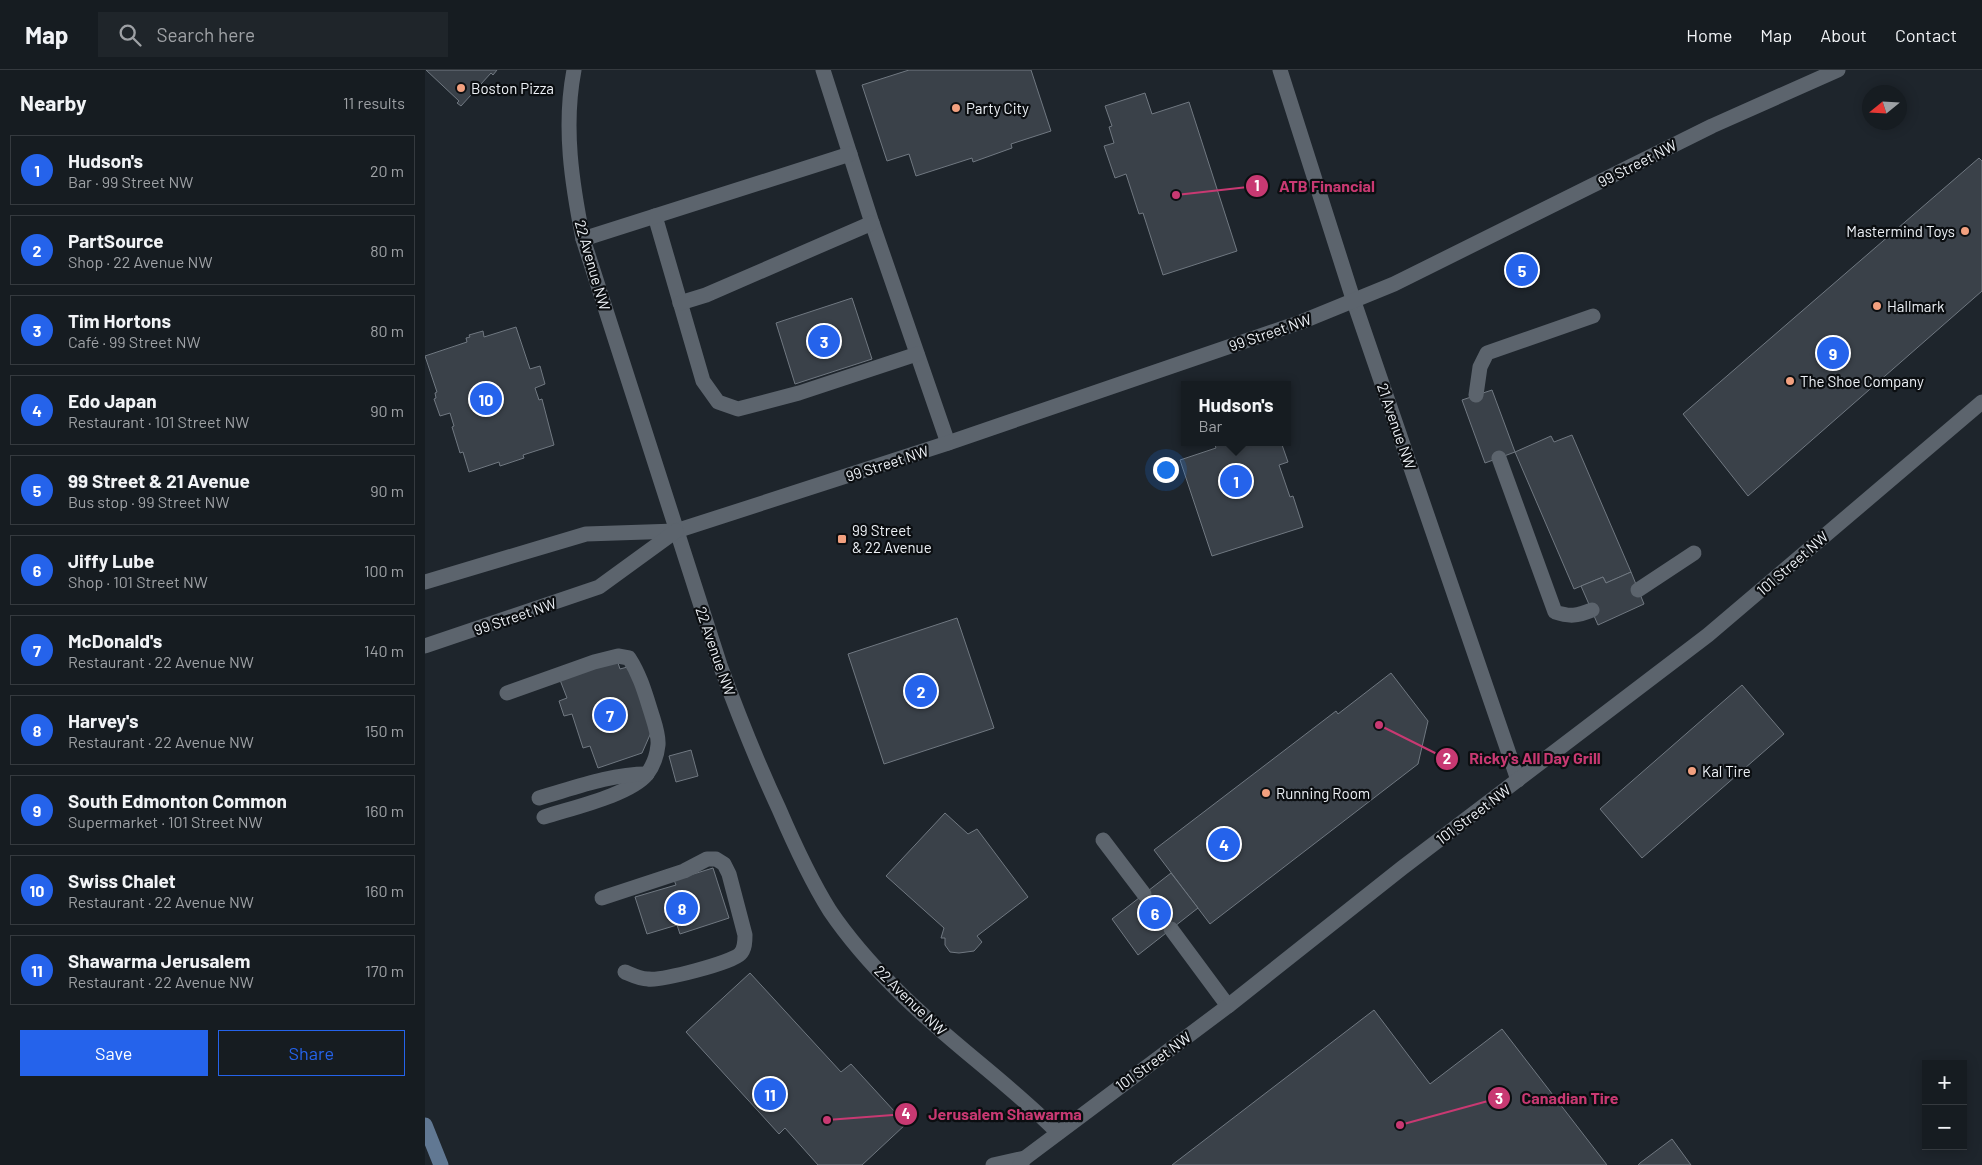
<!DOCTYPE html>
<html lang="en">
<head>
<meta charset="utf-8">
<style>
	:root { --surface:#161c21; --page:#1f252a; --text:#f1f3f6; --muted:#9ea1a5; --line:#353a3f; --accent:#2563eb }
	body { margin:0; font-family:Barlow,sans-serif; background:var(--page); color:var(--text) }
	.controls { position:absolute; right:15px; bottom:15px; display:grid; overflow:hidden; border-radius:0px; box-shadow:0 2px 12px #0003 }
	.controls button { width:45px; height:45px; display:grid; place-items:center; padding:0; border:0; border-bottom:1px solid var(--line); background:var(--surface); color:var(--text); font:25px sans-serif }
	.compass { position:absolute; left:1437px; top:15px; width:45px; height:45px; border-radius:50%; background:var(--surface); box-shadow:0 2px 12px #0003; rotate:252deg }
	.you { position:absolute; left:740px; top:399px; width:18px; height:18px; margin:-12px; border:4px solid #fff; border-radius:50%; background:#1a73e8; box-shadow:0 0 0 8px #1a73e833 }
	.badge { display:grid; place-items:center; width:32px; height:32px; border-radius:50%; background:var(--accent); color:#fff; font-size:16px; font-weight:700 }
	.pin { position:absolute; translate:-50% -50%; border:2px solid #fff; box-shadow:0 1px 5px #0006 }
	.popup { position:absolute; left:756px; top:311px; width:110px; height:65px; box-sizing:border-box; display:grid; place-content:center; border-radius:0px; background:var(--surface); filter:drop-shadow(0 1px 4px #0005); font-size:16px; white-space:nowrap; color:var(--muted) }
	.popup b { font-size:19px; color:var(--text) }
	.popup::after { content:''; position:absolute; left:50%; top:100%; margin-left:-10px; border:10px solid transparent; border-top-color:var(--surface) }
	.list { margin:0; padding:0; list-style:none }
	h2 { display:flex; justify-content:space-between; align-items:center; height:65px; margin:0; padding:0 20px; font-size:21px }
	h2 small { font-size:16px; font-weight:400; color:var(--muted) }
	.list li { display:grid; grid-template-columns:32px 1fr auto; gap:15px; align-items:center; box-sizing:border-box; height:70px; margin:0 10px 10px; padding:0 10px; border:1px solid var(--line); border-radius:0px }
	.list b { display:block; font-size:19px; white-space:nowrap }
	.list p { margin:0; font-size:16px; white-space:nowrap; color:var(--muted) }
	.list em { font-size:16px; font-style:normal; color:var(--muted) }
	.actions { display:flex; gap:10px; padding:15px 20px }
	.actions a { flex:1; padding:11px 0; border:1px solid var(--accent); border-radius:0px; text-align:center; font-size:18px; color:var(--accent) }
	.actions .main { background:var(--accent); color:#fff }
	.icon { flex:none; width:28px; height:28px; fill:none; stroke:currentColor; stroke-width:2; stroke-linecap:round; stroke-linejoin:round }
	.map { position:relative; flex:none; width:1557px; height:1095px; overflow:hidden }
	header { display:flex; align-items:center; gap:30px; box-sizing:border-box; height:70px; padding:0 25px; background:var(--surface); border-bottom:1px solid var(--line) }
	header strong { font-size:24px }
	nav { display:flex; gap:28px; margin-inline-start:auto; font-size:18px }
	.search { width:350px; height:45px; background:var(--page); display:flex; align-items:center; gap:12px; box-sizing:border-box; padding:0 18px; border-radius:0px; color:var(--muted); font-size:19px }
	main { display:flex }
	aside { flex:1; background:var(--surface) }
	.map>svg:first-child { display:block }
	.building { fill:#3a4149; stroke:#707881 }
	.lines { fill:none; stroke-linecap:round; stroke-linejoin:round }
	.service { stroke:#5c646d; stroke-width:15 }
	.minor { stroke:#5c646d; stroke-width:15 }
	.tertiary { stroke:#5c646d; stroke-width:15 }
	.secondary { stroke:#617893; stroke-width:15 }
	.poi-dot { fill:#f2a07f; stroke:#0b0e11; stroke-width:2 }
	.labels { text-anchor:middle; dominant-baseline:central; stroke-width:4.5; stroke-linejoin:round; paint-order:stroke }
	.poi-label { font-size:15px; fill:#edf1f6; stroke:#0b0e11; text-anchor:start }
	.street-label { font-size:15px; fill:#edf1f6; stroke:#0b0e11 }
	.leader { fill:none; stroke:#c83972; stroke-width:2 }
	.callout-dot { fill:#c83972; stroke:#0b0e11; stroke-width:2 }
	.mark-label { font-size:15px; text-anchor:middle; font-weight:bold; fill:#fff }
	.callout-label { font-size:16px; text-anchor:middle; font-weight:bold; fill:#c83972; stroke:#0b0e11; stroke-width:4.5; stroke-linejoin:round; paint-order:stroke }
</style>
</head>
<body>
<header>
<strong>Map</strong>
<div class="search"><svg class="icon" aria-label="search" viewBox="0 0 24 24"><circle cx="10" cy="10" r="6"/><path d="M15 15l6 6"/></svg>Search here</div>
<nav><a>Home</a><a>Map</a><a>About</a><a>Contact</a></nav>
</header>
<main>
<aside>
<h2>Nearby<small>11 results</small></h2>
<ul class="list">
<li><span class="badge">1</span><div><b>Hudson's</b><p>Bar · 99 Street NW</p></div><em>20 m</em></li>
<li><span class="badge">2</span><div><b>PartSource</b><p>Shop · 22 Avenue NW</p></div><em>80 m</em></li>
<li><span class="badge">3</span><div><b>Tim Hortons</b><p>Café · 99 Street NW</p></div><em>80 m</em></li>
<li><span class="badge">4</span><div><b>Edo Japan</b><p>Restaurant · 101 Street NW</p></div><em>90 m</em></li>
<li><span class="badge">5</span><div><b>99 Street &amp; 21 Avenue</b><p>Bus stop · 99 Street NW</p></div><em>90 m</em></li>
<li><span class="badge">6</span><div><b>Jiffy Lube</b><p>Shop · 101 Street NW</p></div><em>100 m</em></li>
<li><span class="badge">7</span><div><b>McDonald's</b><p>Restaurant · 22 Avenue NW</p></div><em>140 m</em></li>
<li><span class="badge">8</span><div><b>Harvey's</b><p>Restaurant · 22 Avenue NW</p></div><em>150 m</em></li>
<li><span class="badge">9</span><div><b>South Edmonton Common</b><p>Supermarket · 101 Street NW</p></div><em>160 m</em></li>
<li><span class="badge">10</span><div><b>Swiss Chalet</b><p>Restaurant · 22 Avenue NW</p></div><em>160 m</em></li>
<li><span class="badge">11</span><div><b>Shawarma Jerusalem</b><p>Restaurant · 22 Avenue NW</p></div><em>170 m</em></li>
</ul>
<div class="actions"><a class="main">Save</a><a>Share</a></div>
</aside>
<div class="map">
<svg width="1557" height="1095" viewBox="0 0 1557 1095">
	<rect width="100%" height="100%" fill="#1e252c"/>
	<!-- building -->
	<g class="building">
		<path d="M1,0h71l-4,5 -2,-2 -30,33 -4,-3 2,-2z"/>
		<path d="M484,0h122l20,61 -40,13 1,4 -39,14 -1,-4 -56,18 -7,-22 -22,7 -25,-76z"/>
		<path d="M720,23l7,21 37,-12 48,149 -74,24 -20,-62 -4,1 -13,-40 -11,4 -11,-32 10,-3 -5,-16 3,-1 -7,-20z"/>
		<path d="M1554,88l3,3v130l-234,205 -65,-82z"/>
		<path d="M427,228l20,61 -77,25 -19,-61z"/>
		<path d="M91,257l14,42 10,-3 5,18 -10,4 4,12 3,-1 12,46 -31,10 1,3 -24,8 -1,-4 -30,10 -6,-20 -3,1 -8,-26 2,-1 -4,-13 -10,3 -6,-17 2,-1 -1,-5 2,-1 -12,-36 42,-14 -1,-4 4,-1 -1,-2 14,-4 1,6z"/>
		<path d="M1067,320l23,62 -30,11 -23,-63z"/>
		<path d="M1147,365l59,137 -25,11 -3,-6 -29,12 -59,-137 36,-16 3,6z"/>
		<path d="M789,372h67l7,20 -9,3 11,32 3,-1 10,31 -91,29 -32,-96 36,-12z"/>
		<path d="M1206,502l13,32 -46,21 -17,-39 22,-9 3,6z"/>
		<path d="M532,548l37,110 -110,36 -36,-110z"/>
		<path d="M192,590l3,9 11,-3 22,62 -11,25 -44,15 -8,-22 -7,2 -11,-34 -8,2 -5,-15 8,-3 -7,-18z"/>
		<path d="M966,603l37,48 -10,43 -208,160 -56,-74 182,-139 2,3z"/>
		<path d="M1317,615l42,49 -142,124 -42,-49z"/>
		<path d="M266,680l7,26 -22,6 -7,-26z"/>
		<path d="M520,743l23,21 9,-5 51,68 -51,39 5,6 -8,9 -15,2 -9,-1 -5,-7v-7h-4l3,-10 -58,-52z"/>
		<path d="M288,798l16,50 -49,16 -3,-9 -30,9 -12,-37 41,-12 -2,-5z"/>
		<path d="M746,803l27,35 -60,47 -26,-36z"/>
		<path d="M325,903l91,99 10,-8 55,60 -44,41h-44l-33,-37 -6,6 -93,-102z"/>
		<path d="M949,940l56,74 72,-55 105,136h-435z"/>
		<path d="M1247,1069l19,26h-53l2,-2z"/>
	</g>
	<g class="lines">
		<!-- service -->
		<g class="service">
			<path d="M398,0l49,153 76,220"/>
			<path d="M230,146l48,165 15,21 20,7 61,-16 118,-39"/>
			<path d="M158,169l267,-85"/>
			<path d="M255,233l26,-8 166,-72"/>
			<path d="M1051,325l4,-28 7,-14 106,-37"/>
			<path d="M1074,388l56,154c15,5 22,4 37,-2"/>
			<path d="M1213,520l56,-37"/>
			<path d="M82,623l87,-31 24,-6 11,2c11,17 16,35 22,54 3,10 8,23 7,33 -1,10 -5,21 -11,29 -17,21 -76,34 -103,43"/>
			<path d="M114,728c35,-10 71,-24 108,-24"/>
			<path d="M678,770l41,54"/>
			<path d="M177,828l82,-27 23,-12h9l8,5 5,10 16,61c0,6 0,14 -5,19 -9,9 -79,27 -92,25 -8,0 -16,-4 -23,-7"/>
			<path d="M746,859l57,77"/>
		</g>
		<!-- minor -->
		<g class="minor">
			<path d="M149,0c-11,57 -2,114 9,169l137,426c18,49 37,97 59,144 15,35 31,70 51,102 19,28 42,54 66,78 51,52 111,92 162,144"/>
			<path d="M929,232l164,478"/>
			<path d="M568,1095l32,-7"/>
			<path d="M595,1095l5,-7 203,-152 174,-138 306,-233 274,-233"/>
		</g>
		<!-- tertiary -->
		<g class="tertiary">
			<path d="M855,0l74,232"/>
			<path d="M0,512l161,-48 90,-3 272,-88 353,-121 93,-38 318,-158 126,-56"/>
			<path d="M0,576l174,-59 77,-56"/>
		</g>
		<!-- secondary -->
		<path class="secondary" d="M0,1055l16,40"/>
	</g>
	<!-- markers -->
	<g class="poi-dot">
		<circle cx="36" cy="18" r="5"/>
		<circle cx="531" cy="38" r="5"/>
		<circle cx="1540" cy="161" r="5"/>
		<circle cx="1452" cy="236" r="5"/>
		<circle cx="1365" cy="311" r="5"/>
		<rect x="412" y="464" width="10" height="10" rx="2.5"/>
		<circle cx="1267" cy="701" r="5"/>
		<circle cx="841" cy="723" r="5"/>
	</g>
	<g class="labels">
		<!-- poi labels -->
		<g class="poi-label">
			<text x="46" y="18">Boston Pizza</text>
			<text x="541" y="38">Party City</text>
			<text x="1530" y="161" text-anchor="end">Mastermind Toys</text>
			<text x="1462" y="236">Hallmark</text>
			<text x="1375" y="311">The Shoe Company</text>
			<text x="427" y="460">99 Street<tspan x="427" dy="17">&amp; 22 Avenue</tspan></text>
			<text x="1277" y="701">Kal Tire</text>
			<text x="851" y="723">Running Room</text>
		</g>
		<!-- street labels -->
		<g class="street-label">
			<text transform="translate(1212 93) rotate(-27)">99 Street NW</text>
			<text transform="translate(168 195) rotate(74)">22 Avenue NW</text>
			<text transform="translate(845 262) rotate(-19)">99 Street NW</text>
			<text transform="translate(972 356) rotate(71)">21 Avenue NW</text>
			<text transform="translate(462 393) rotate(-18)">99 Street NW</text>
			<text transform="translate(1367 493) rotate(-41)">101 Street NW</text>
			<text transform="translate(90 546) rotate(-19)">99 Street NW</text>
			<text transform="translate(291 581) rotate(71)">22 Avenue NW</text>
			<text transform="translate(1048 744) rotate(-37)">101 Street NW</text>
			<text transform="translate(486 930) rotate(44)">22 Avenue NW</text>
			<text transform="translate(728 991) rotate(-36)">101 Street NW</text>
		</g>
	</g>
	<!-- callouts -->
	<path class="leader" d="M751 125L832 116M954 655L1022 689M975 1055L1074 1028M402 1050L481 1044"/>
	<g class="callout-dot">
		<circle cx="751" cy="125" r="5"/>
		<circle cx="954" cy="655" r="5"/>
		<circle cx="975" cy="1055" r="5"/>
		<circle cx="402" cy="1050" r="5"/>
		<circle cx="832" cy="116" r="12"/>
		<circle cx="1022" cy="689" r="12"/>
		<circle cx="1074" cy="1028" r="12"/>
		<circle cx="481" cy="1044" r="12"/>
	</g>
	<g class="mark-label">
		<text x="832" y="121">1</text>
		<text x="1022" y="694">2</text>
		<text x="1074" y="1034">3</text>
		<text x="481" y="1049">4</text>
	</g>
	<g class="callout-label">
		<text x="902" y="122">ATB Financial</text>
		<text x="1110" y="694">Ricky's All Day Grill</text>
		<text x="1145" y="1034">Canadian Tire</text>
		<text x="580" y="1050">Jerusalem Shawarma</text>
	</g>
</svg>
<div class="controls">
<button>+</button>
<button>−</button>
</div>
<svg class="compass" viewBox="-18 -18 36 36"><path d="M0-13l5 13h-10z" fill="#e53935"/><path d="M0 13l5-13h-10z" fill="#9ea1a5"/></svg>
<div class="you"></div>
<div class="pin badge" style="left:811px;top:411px">1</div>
<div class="popup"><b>Hudson's</b>Bar</div>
<div class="pin badge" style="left:496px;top:621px">2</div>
<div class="pin badge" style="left:399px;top:271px">3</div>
<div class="pin badge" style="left:799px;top:774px">4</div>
<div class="pin badge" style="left:1097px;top:200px">5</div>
<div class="pin badge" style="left:730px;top:843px">6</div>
<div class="pin badge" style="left:185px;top:645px">7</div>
<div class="pin badge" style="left:257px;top:838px">8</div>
<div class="pin badge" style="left:1408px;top:283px">9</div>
<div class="pin badge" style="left:61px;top:329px">10</div>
<div class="pin badge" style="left:345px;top:1024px">11</div>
</div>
</main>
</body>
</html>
